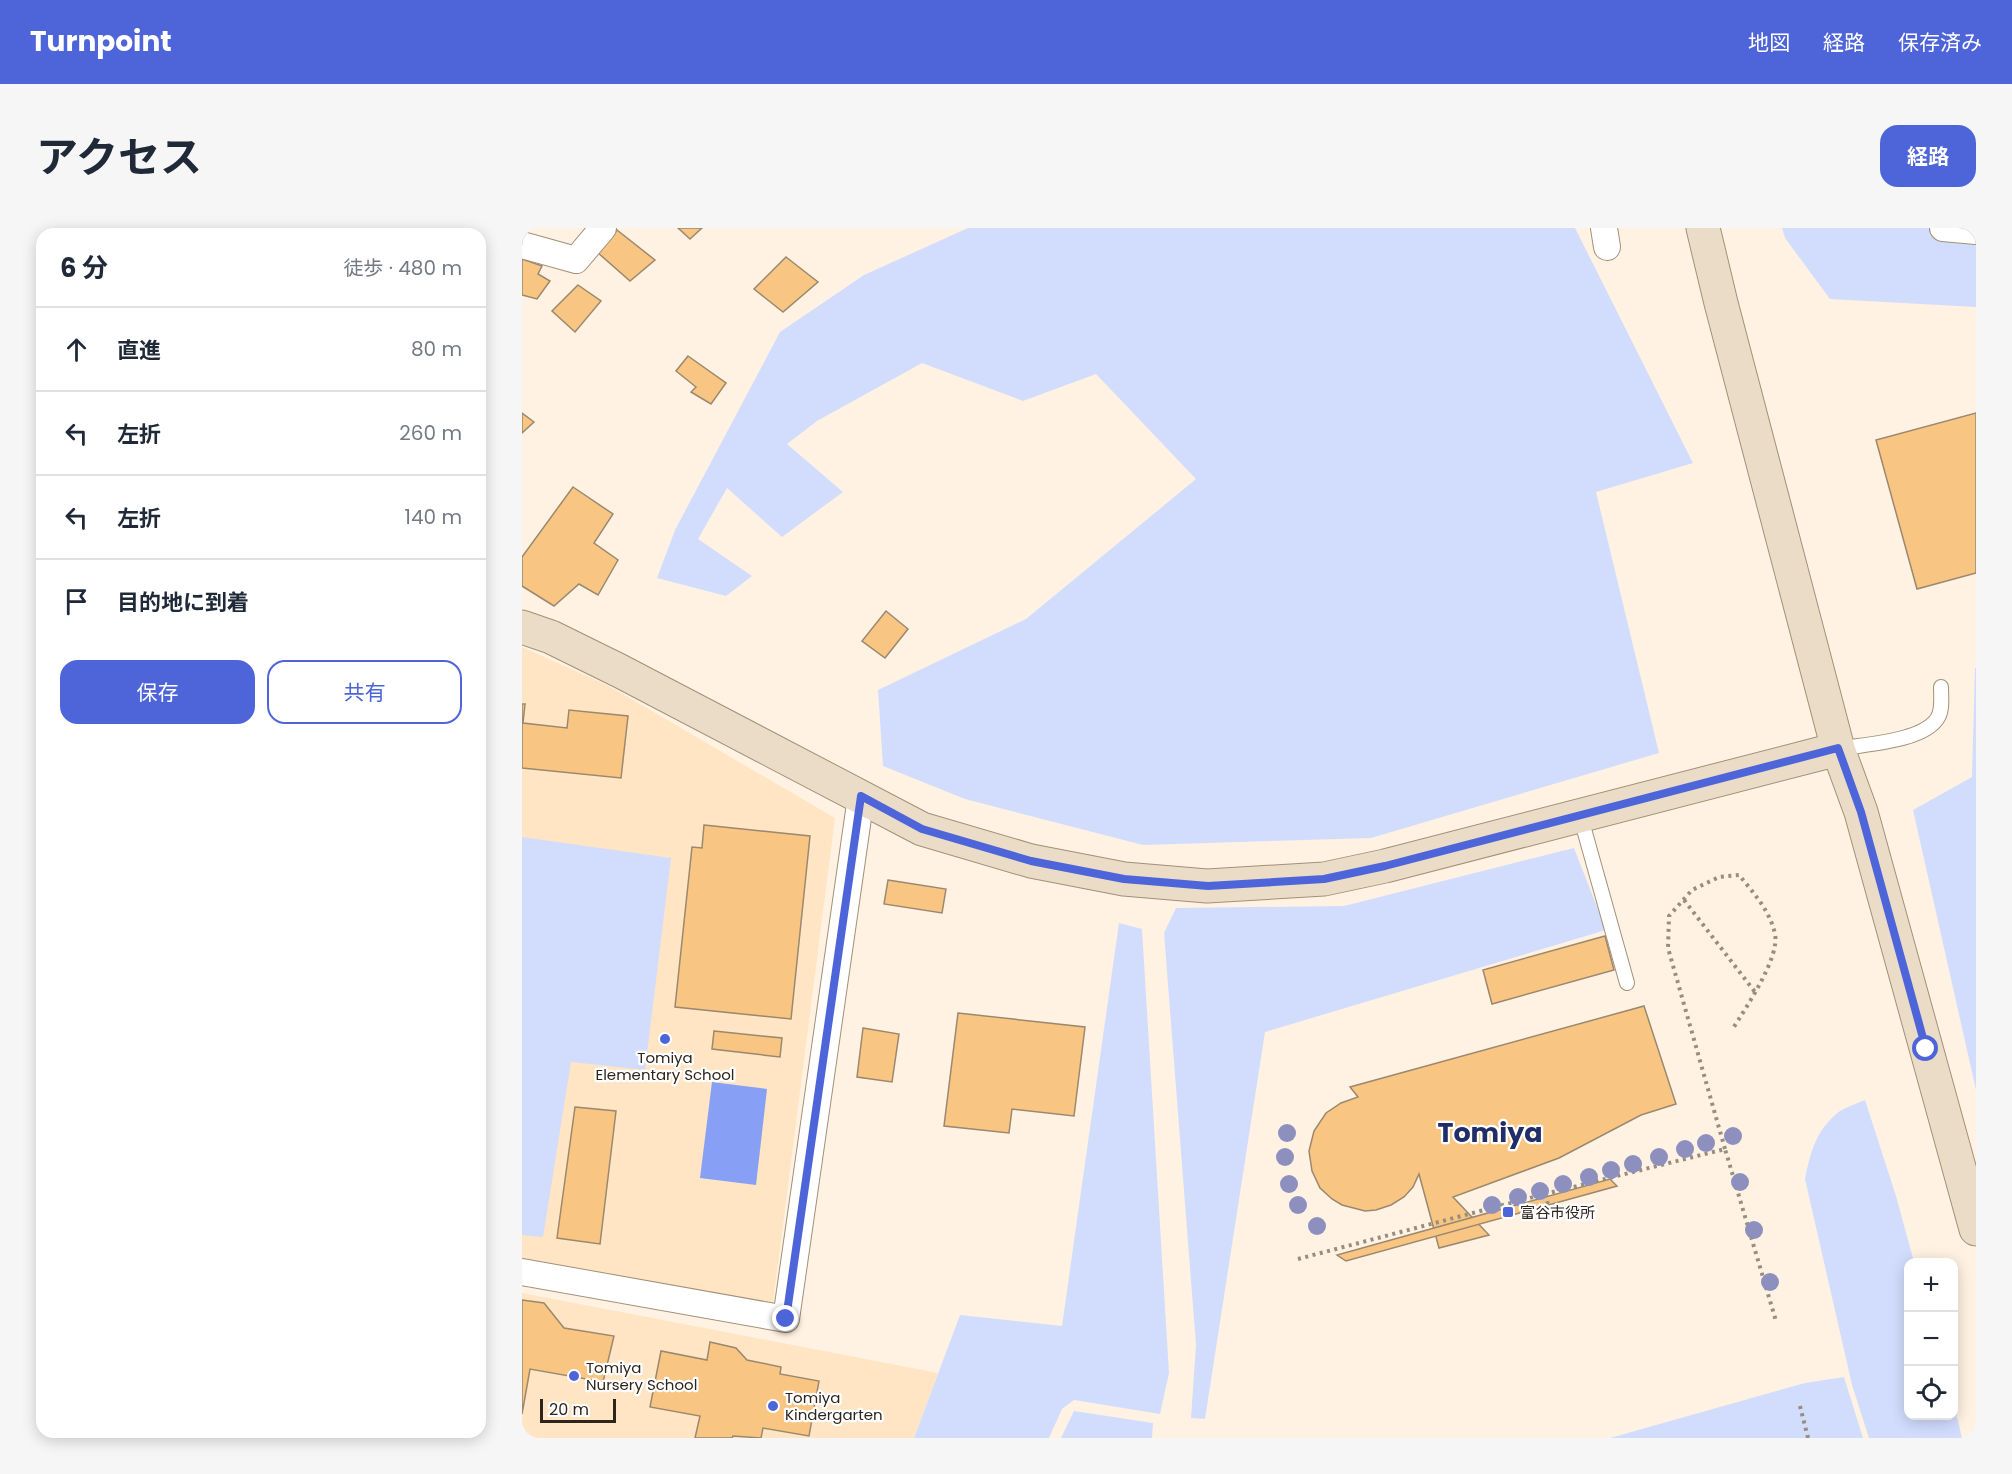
<!DOCTYPE html>
<html lang="ja">
<head>
<meta charset="utf-8">
<style>
	:root { --surface:#fff; --page:#f6f6f7; --text:#1f2937; --muted:#747a83; --line:#e0e1e3; --accent:#4e65da }
	body { margin:0; font-family:Poppins,"Noto Sans JP",sans-serif; background:var(--page); color:var(--text) }
	.controls { position:absolute; right:18px; bottom:18px; display:grid; overflow:hidden; border-radius:12px; box-shadow:0 3px 15px #0003 }
	.controls button { width:54px; height:54px; display:grid; place-items:center; padding:0; border:0; border-bottom:2px solid var(--line); background:var(--surface); color:var(--text); font:30px sans-serif }
	.scale { position:absolute; left:18px; bottom:15px; width:76px; box-sizing:border-box; padding-left:6px; border:3px solid #2d251b; border-top:0; font-size:16px; line-height:21px; white-space:nowrap; color:#2d251b; -webkit-text-stroke:4px #fff; paint-order:stroke }
	.stop { position:absolute; width:18px; height:18px; margin:-14px; border:4px solid #4e65da; border-radius:50%; background:#fff }
	.stop.end { background:#4e65da; border-color:#fff; box-shadow:0 2px 6px #0008 }
	.list { margin:0; padding:0; list-style:none }
	h2 { display:flex; justify-content:space-between; align-items:center; height:78px; margin:0; padding:0 24px; font-size:26px }
	h2 small { font-size:20px; font-weight:400; color:var(--muted) }
	.list li { display:grid; grid-template-columns:39px 1fr auto; gap:18px; align-items:center; box-sizing:border-box; height:84px; padding:0 24px; border-top:2px solid var(--line) }
	.list b { display:block; font-size:22px; white-space:nowrap }
	.list em { font-size:20px; font-style:normal; color:var(--muted) }
	.actions { display:flex; gap:12px; padding:18px 24px }
	.actions a { flex:1; padding:14px 0; border:2px solid var(--accent); border-radius:18px; text-align:center; font-size:21px; color:var(--accent) }
	.actions .main { background:var(--accent); color:#fff }
	.icon { flex:none; width:33px; height:33px; fill:none; stroke:currentColor; stroke-width:2; stroke-linecap:round; stroke-linejoin:round }
	.map { position:relative; flex:none; width:1454px; height:1210px; overflow:hidden; border-radius:18px }
	header { display:flex; align-items:center; gap:36px; box-sizing:border-box; height:84px; padding:0 30px; background:var(--accent); color:#fff }
	header strong { font-size:28px }
	nav { display:flex; gap:33px; margin-inline-start:auto; font-size:21px }
	.intro { display:flex; align-items:center; justify-content:space-between; box-sizing:border-box; height:144px; padding:0 36px }
	h1 { margin:0; font-size:42px }
	.button { padding:15px 27px; border-radius:18px; background:var(--accent); color:#fff; font-size:21px; font-weight:700 }
	main { display:flex; gap:36px; padding:0 36px }
	aside { flex:1; background:var(--surface); border-radius:18px; box-shadow:0 3px 15px #0003 }
	.map>svg:first-child { display:block }
	.built { fill:#ffe5c4 }
	.green { fill:#d2ddfe }
	.water { fill:#87a0f6 }
	.building { fill:#f8c682; stroke:#9b886f; stroke-width:1.5 }
	.lines { fill:none; stroke-linecap:round; stroke-linejoin:round }
	.lane-casing { stroke:#a39078; stroke-width:16 }
	.street-casing { stroke:#a39078; stroke-width:28 }
	.secondary-casing { stroke:#a39078; stroke-width:35 }
	.path { stroke:#978d80; stroke-width:4; stroke-dasharray:3 4.5; stroke-linecap:butt }
	.lane { stroke:#fff; stroke-width:14 }
	.street { stroke:#fff; stroke-width:26 }
	.secondary { stroke:#eadcc6; stroke-width:33 }
	.tree { fill:#8d90bf }
	.route { stroke:#4e65da; stroke-width:8 }
	.poi-dot { fill:#4e65da; stroke:#fff; stroke-width:2 }
	.labels { text-anchor:middle; dominant-baseline:central; stroke-width:4.5; stroke-linejoin:round; paint-order:stroke }
	.poi-label { font-size:15px; fill:#2d251b; stroke:#fff; text-anchor:start }
	.town-label { font-size:27px; font-weight:bold; fill:#212d66; stroke:#fff }
</style>
</head>
<body>
<header>
<strong>Turnpoint</strong>
<nav><a>地図</a><a>経路</a><a>保存済み</a></nav>
</header>
<div class="intro"><h1>アクセス</h1><a class="button">経路</a></div>
<main>
<aside>
<h2>6 分<small>徒歩 · 480 m</small></h2>
<ul class="list">
<li><svg class="icon" aria-label="ahead" viewBox="0 0 24 24"><path d="M12 20V5M6 11l6-6 6 6"/></svg><div><b>直進</b></div><em>80 m</em></li>
<li><svg class="icon" aria-label="left" viewBox="0 0 24 24"><path d="M17 20v-9H6M10 6l-5 5 5 5"/></svg><div><b>左折</b></div><em>260 m</em></li>
<li><svg class="icon" aria-label="left" viewBox="0 0 24 24"><path d="M17 20v-9H6M10 6l-5 5 5 5"/></svg><div><b>左折</b></div><em>140 m</em></li>
<li><svg class="icon" aria-label="arrive" viewBox="0 0 24 24"><path d="M6 21V4h12l-3 4 3 4H6"/></svg><div><b>目的地に到着</b></div></li>
</ul>
<div class="actions"><a class="main">保存</a><a>共有</a></div>
</aside>
<div class="map">
<svg width="1454" height="1210" viewBox="0 0 1454 1210">
	<rect width="100%" height="100%" fill="#fff2e2"/>
	<!-- built -->
	<g class="built">
		<path d="M0,419l87,39 226,132 -62,485 -251,-43z"/>
		<path d="M0,1065l115,22 301,58 -24,65h-392z"/>
	</g>
	<!-- green -->
	<g class="green">
		<path d="M446,0h607l118,235 -97,29 63,261 -288,85 -228,7 -178,-46 -82,-33 -5,-76 148,-71 170,-140 -100,-105 -73,27 -101,-38 -105,58 -30,23 56,48 -61,45 -55,-49 -29,51 54,37 -26,20 -69,-18 18,-48 105,-198 84,-57z"/>
		<path d="M1260,0h194v79l-146,-8 -45,-61z"/>
		<path d="M1453,440h1v422l-63,-280 59,-33z"/>
		<path d="M0,609l149,21 -26,212 -74,-8 -28,175 -21,-2z"/>
		<path d="M1052,620l32,82 -341,102 -60,387 -14,-1 5,-73 -32,-412 12,-25 168,-2z"/>
		<path d="M597,695l23,6 27,444 -9,41 -86,-14 -12,9 -13,29h-135l46,-123 102,11z"/>
		<path d="M1343,872l31,96 18,66h-6v154h46v-12l8,34h-93l-17,-53 -47,-206c5,-25 10,-46 30,-64 7,-7 21,-11 30,-15z"/>
		<path d="M1322,1149l19,61h-253l195,-55z"/>
		<path d="M552,1183l79,12 -1,15h-91z"/>
	</g>
	<!-- water -->
	<path class="water" d="M190,854l55,7 -11,96 -56,-7z"/>
	<!-- building -->
	<g class="building">
		<path d="M156,0h24l-12,11z"/>
		<path d="M95,2l38,30 -25,21 -33,-29z"/>
		<path d="M264,29l32,25 -35,30 -29,-23z"/>
		<path d="M0,31l20,7 -4,8 12,7 -13,18 -15,-4z"/>
		<path d="M56,57l23,16 -26,31 -23,-21z"/>
		<path d="M166,128l38,27 -15,21 -20,-12 5,-5 -20,-16z"/>
		<path d="M0,185l12,9 -12,11z"/>
		<path d="M1454,185v160l-59,16 -41,-149z"/>
		<path d="M51,259l40,27 -19,29 24,17 -20,35 -19,-11 -25,22 -32,-20v-29z"/>
		<path d="M364,383l22,18 -23,29 -23,-17z"/>
		<path d="M0,476h3l-2,19 44,5 2,-18 59,6 -7,62 -99,-10z"/>
		<path d="M182,597l106,11 -19,183 -116,-12 17,-160 10,1z"/>
		<path d="M366,652l58,9 -4,24 -58,-9z"/>
		<path d="M1083,708l9,34 -122,34 -9,-34z"/>
		<path d="M1122,778l32,98 -35,11 -82,43 -106,39 36,38 -50,13 -20,-74 -6,13 -9,10 -13,8 -15,5 -11,1 -23,-6 -10,-6 -12,-11 -8,-17 -3,-20 5,-20 12,-18 15,-10 17,-6 -8,-10z"/>
		<path d="M436,785l127,14 -11,89 -62,-7 -3,24 -65,-7z"/>
		<path d="M341,800l36,6 -7,48 -35,-5z"/>
		<path d="M192,803l68,7 -2,19 -68,-8z"/>
		<path d="M53,879l41,4 -16,133 -43,-6z"/>
		<path d="M1088,951l7,7 -271,75 -9,-6z"/>
		<path d="M0,1072l22,3 20,25 50,8 -11,46 -73,-13 -8,45z"/>
		<path d="M188,1114l26,6 11,12 34,7 -1,7 39,7 -10,55 -46,-8 -2,10 -28,-2 -1,2h-37l5,-22 -50,-9 11,-56 46,9z"/>
	</g>
	<g class="lines">
		<!-- lane casing -->
		<g class="lane-casing">
			<g id="lane">
				<path d="M1316,521c26,-5 83,-7 99,-30 6,-8 4,-22 4,-32"/>
				<path d="M1058,587l47,168"/>
			</g>
		</g>
		<!-- street casing -->
		<g class="street-casing">
			<g id="street">
				<path d="M1082,0l3,19"/>
				<path d="M1421,0l33,3"/>
				<path d="M0,17l54,15 27,-32"/>
				<path d="M0,1044l264,47 75,-522"/>
			</g>
		</g>
		<!-- secondary casing -->
		<g class="secondary-casing">
			<g id="secondary">
				<path d="M1181,0l18,75 117,446"/>
				<path d="M0,399l29,10 69,34 302,158 109,32 93,18 83,7 117,-7 61,-13 453,-117 23,63 115,417"/>
			</g>
		</g>
		<!-- path -->
		<g class="path">
			<path d="M1162,672l71,92"/>
			<path d="M1203,921l-57,-201 1,-32 23,-26 27,-13 20,-2c14,17 31,36 36,59 5,24 -30,75 -43,96"/>
			<path d="M1023,966l4,14"/>
			<path d="M776,1031l247,-65 180,-45 51,172"/>
			<path d="M1278,1178l8,32"/>
		</g>
		<!-- lane -->
		<use href="#lane" class="lane"/>
		<!-- street -->
		<use href="#street" class="street"/>
		<!-- secondary -->
		<use href="#secondary" class="secondary"/>
	</g>
	<!-- trees -->
	<g class="tree">
		<circle cx="765" cy="905" r="9"/>
		<circle cx="1211" cy="908" r="9"/>
		<circle cx="1184" cy="915" r="9"/>
		<circle cx="1163" cy="921" r="9"/>
		<circle cx="763" cy="929" r="9"/>
		<circle cx="1137" cy="929" r="9"/>
		<circle cx="1111" cy="936" r="9"/>
		<circle cx="1089" cy="942" r="9"/>
		<circle cx="1067" cy="949" r="9"/>
		<circle cx="1218" cy="954" r="9"/>
		<circle cx="767" cy="956" r="9"/>
		<circle cx="1041" cy="956" r="9"/>
		<circle cx="1018" cy="963" r="9"/>
		<circle cx="996" cy="969" r="9"/>
		<circle cx="776" cy="977" r="9"/>
		<circle cx="970" cy="977" r="9"/>
		<circle cx="795" cy="998" r="9"/>
		<circle cx="1232" cy="1002" r="9"/>
		<circle cx="1248" cy="1054" r="9"/>
	</g>
	<g class="lines">
		<!-- route -->
		<path class="route" d="M264,1091l75,-523 61,33 109,32 93,18 84,7 116,-7 61,-13 453,-118 23,64 65,237"/>
	</g>
	<!-- markers -->
	<g class="poi-dot">
		<circle cx="143" cy="811" r="6"/>
		<rect x="980" y="978" width="12" height="12" rx="3"/>
		<circle cx="52" cy="1148" r="6"/>
		<circle cx="251" cy="1178" r="6"/>
	</g>
	<g class="labels">
		<!-- poi labels -->
		<g class="poi-label">
			<text x="143" y="829" text-anchor="middle">Tomiya<tspan x="143" dy="17">Elementary School</tspan></text>
			<text x="998" y="984">富谷市役所</text>
			<text x="64" y="1139">Tomiya<tspan x="64" dy="17">Nursery School</tspan></text>
			<text x="263" y="1169">Tomiya<tspan x="263" dy="17">Kindergarten</tspan></text>
		</g>
		<!-- town labels -->
		<g class="town-label">
			<text x="968" y="904">Tomiya</text>
		</g>
	</g>
</svg>
<div class="controls">
<button>+</button>
<button>−</button>
<button><svg class="icon" aria-label="locate" viewBox="0 0 24 24"><circle cx="12" cy="12" r="6"/><path d="M12 2v4M12 18v4M2 12h4M18 12h4"/></svg></button>
</div>
<div class="scale">20 m</div>
<div class="stop" style="left:1404px;top:821px"></div>
<div class="stop end" style="left:264px;top:1091px"></div>
</div>
</main>
</body>
</html>
